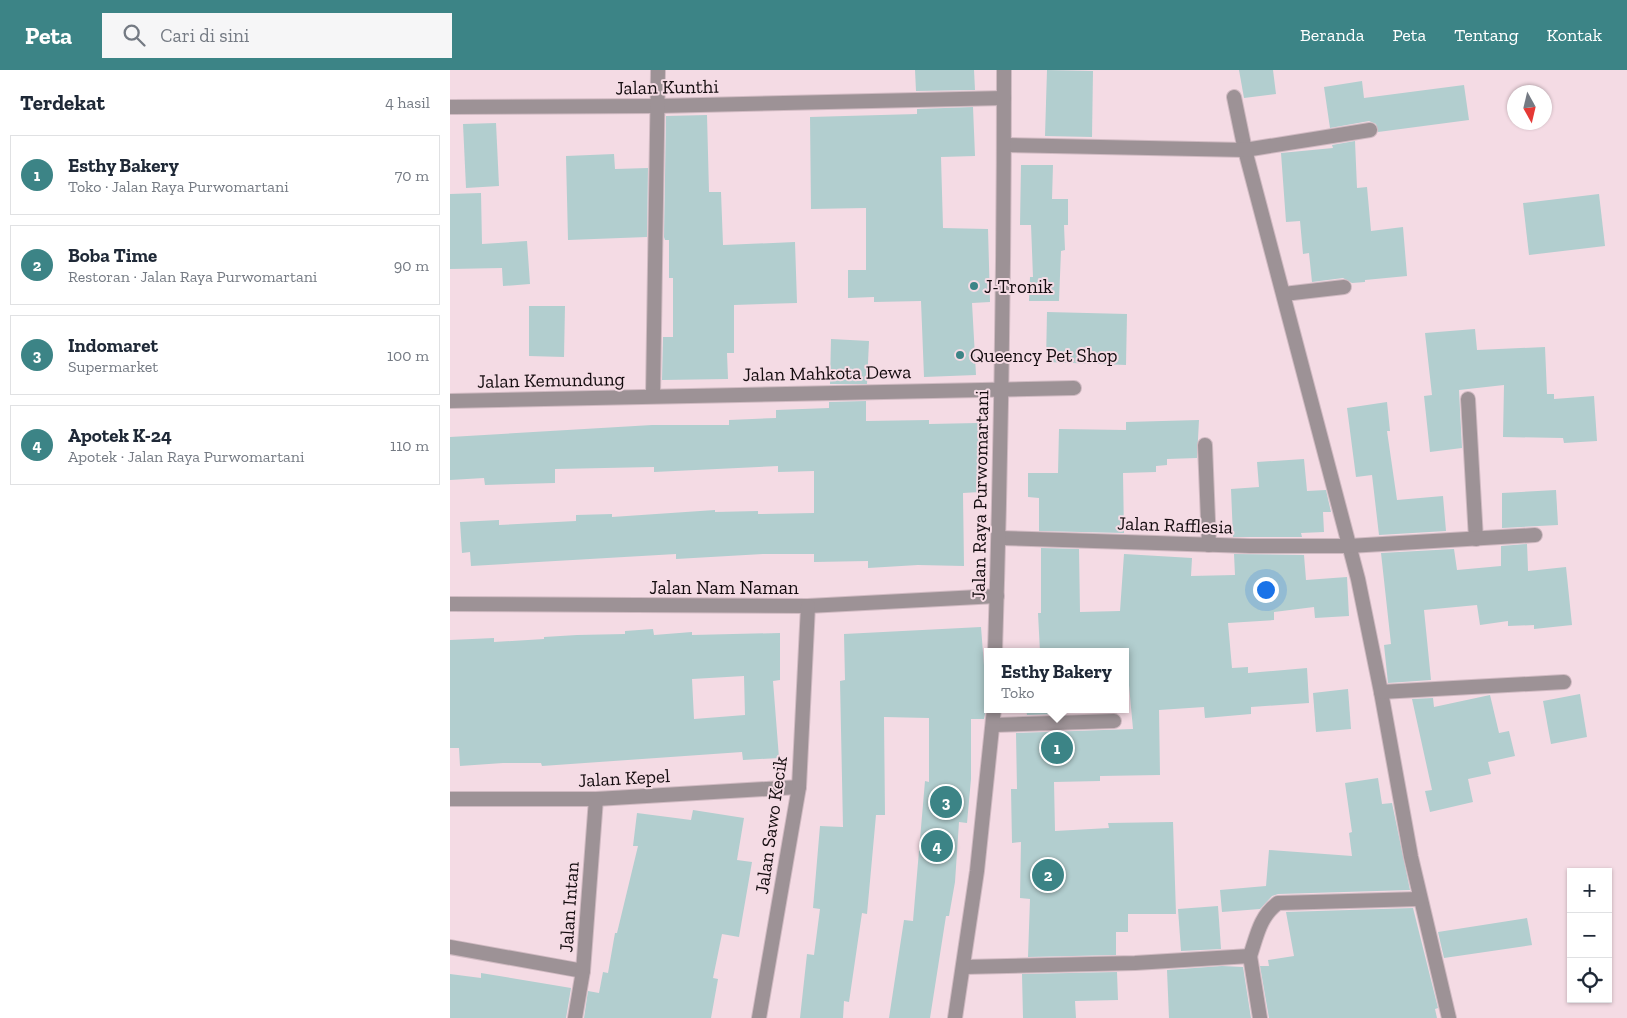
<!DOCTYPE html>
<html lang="id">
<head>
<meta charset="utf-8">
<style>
	:root { --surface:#fff; --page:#f6f6f7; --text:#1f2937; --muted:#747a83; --line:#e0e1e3; --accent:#3c8486 }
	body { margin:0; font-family:"Zilla Slab",serif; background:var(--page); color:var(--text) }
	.controls { position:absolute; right:15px; bottom:15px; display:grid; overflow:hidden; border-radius:0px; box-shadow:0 1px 4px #0004 }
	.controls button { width:45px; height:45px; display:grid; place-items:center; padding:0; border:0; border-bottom:1px solid var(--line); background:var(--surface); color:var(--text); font:25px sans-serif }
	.compass { position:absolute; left:1057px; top:15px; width:45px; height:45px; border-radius:50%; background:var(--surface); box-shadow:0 1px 4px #0004; rotate:172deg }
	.you { position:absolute; left:815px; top:519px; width:18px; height:18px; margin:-12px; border:4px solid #fff; border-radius:50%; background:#1a73e8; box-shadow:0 0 0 8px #1a73e833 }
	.badge { display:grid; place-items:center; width:32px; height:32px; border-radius:50%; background:var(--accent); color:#fff; font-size:16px; font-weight:700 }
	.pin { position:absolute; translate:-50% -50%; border:2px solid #fff; box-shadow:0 1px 5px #0006 }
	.popup { position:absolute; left:534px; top:578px; width:145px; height:65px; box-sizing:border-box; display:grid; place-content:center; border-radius:0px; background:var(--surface); filter:drop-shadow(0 1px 4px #0005); font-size:16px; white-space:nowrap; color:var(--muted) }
	.popup b { font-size:19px; color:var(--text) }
	.popup::after { content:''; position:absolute; left:50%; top:100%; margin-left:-10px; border:10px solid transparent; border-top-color:var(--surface) }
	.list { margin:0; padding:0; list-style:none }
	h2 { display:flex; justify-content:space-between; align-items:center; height:65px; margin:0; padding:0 20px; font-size:21px }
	h2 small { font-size:16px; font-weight:400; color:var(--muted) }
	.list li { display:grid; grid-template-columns:32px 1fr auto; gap:15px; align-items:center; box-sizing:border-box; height:80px; margin:0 10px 10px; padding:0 10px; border:1px solid var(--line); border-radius:0px }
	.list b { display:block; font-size:19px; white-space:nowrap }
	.list p { margin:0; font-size:16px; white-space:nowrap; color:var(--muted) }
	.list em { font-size:16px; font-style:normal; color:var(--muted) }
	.icon { flex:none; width:28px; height:28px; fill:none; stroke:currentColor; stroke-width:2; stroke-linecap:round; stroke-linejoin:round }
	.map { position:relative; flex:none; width:1177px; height:948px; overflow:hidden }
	header { display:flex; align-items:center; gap:30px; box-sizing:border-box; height:70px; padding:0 25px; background:var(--accent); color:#fff }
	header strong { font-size:24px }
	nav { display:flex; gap:28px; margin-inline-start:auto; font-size:18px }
	.search { width:350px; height:45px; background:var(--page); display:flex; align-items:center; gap:12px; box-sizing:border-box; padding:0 18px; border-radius:0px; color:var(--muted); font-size:19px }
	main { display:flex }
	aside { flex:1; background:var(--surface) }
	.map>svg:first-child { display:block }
	.building { fill:#b2cecf; fill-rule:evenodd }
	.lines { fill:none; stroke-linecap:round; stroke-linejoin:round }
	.service-casing { stroke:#d0bac2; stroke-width:16 }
	.minor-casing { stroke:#d0bac2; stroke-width:16 }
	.tertiary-casing { stroke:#d0bac2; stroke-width:16 }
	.service { stroke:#9d9296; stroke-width:14 }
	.minor { stroke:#9d9296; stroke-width:14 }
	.tertiary { stroke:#9d9296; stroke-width:14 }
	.poi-dot { fill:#3c8486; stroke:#f4dbe4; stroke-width:2 }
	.labels { text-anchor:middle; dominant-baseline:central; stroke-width:4; stroke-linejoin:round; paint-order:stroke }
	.street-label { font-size:19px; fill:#140c0f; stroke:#f4dbe4 }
	.poi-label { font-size:19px; fill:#140c0f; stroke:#f4dbe4; text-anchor:start }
</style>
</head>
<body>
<header>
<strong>Peta</strong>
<div class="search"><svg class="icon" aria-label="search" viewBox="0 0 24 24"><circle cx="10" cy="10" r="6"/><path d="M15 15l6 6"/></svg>Cari di sini</div>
<nav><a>Beranda</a><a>Peta</a><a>Tentang</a><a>Kontak</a></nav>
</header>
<main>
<aside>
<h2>Terdekat<small>4 hasil</small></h2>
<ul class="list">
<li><span class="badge">1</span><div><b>Esthy Bakery</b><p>Toko · Jalan Raya Purwomartani</p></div><em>70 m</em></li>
<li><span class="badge">2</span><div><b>Boba Time</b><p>Restoran · Jalan Raya Purwomartani</p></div><em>90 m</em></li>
<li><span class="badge">3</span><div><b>Indomaret</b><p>Supermarket</p></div><em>100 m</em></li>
<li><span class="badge">4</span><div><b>Apotek K-24</b><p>Apotek · Jalan Raya Purwomartani</p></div><em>110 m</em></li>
</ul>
</aside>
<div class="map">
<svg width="1177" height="948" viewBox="0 0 1177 948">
	<rect width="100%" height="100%" fill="#f4dbe4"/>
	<!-- building -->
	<g class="building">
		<path d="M465,0h59l1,20 -59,1z"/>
		<path d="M597,0l46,1 -1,66 -47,-1z"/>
		<path d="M789,0h34l3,24 -32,4z"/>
		<path d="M912,11l2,17 100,-13 5,35 -91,12 -2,-8 -7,-3 -39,7 -6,-41z"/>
		<path d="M523,37l2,49 -34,1 2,71 45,1 2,73 -18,1 4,72 -52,2 -3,-76 -47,1v-5l-26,1v-28h18v-62l-55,1 -1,-92 107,-3v-5z"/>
		<path d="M257,45l2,77h12l2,53 72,-3 2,61 -63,2v48h-7l1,26 -66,1 1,-43h10v-59h-4v-38h-4l-1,-3 2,-121z"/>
		<path d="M46,53l3,63 -33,2 -3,-64z"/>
		<path d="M905,71l2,47 10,-1 4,44 32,-4 4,49 -42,4v2l-13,1 -9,-5 -31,4 -3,-29 -6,1 -3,-33 -14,1 -5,-69 52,-5 -1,-3z"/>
		<path d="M164,84l1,15 33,-1 -1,69 -79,3 -2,-84z"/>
		<path d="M571,95h32l-1,34h16v26h-4l1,25 -4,1 -2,50h-30l1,-24h3l-2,-52h-11z"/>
		<path d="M31,123l1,51 45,-3 3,43 -27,2 -1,-18 -52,1v-75z"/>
		<path d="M1149,124l6,52 -76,9 -6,-52z"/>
		<path d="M79,236h36l-1,51 -35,-1z"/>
		<path d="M597,242l80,2 -1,51 -80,-3z"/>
		<path d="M1025,259l2,21 68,-3 2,47h7v5l40,-3 3,45 -33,2 -1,-5 -60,-1 1,-52 -45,5 3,58 -32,4 -6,-56 8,-1 -7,-62z"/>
		<path d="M381,269l38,2 -2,43h-37z"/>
		<path d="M416,331v20l63,-1v4l49,-1 2,69 -17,1 1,73 -46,-1 -50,3v-7l-54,1v-8h-51l-87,5v-5l-205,12 -1,-14 -8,1 -2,-31 39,-2v5l77,-4v-6l36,-1v3l103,-7v2l43,-1v3l56,-1v-42l-36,1v-6l-124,6v-5l-99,2v14l-70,2 -1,-7 -34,2v-43l202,-12h77v-5l47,-2v-8l53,-2v-6z"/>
		<path d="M937,332l3,29h-3l10,69 46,-4 3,35 -67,4 -7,-60 -16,2 -9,-69z"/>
		<path d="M749,350l-2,38 -30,1v6l-11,1v6l-33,1 1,60 -85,-2v-33l-11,-1v-24h30l1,-44 67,1v-8z"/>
		<path d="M854,389l3,32 19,-1 5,22h-8l1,20 -23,1 1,4h-69l-2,-48 28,-2 -2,-25z"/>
		<path d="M1106,420l2,35 -56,3v-35z"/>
		<path d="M1077,474l1,27 38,-4 6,58 -38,4v-4l-26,1v-5l-28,4 -3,-20 -53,5 7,70 -43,3 -4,-38 7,-1 -10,-91 73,-4 3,21 44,-4v-20z"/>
		<path d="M591,478l38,1 1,63 40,-1 4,-57 68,4 -1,18 44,-1 -1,-21 70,1 2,25 41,-3 2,39 -34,2 -1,-11 -40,5v8l-46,3 4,45 16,-1v6l59,-5 2,35 -58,4v7l-46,4 -1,-11 -45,3 1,65 -60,1v5l-46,1 1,49 54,-3 -1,-5 65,-1 3,92h-48v18h-12v23l-88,2 2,-58 -10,-1 1,-56 -9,1 -1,-54h6l-1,-56 117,-4 -7,-77h-86l-2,-39h3z"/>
		<path d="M531,557l6,77 -3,15h-13v60l-4,44 -8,-1 -4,60 -6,34h-3l-16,102h-41l15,-98 9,1 12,-140 4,1v-64l-45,-1 1,98h-9l-9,99 -5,-1 -13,89 -5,-1 -1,17h-43l7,-64 7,1 6,-46 -7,-1 7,-82 23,1 -3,-146 5,-1 -1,-46z"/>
		<path d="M203,559l1,6 38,-3v3l88,-2v47l-7,1 6,77 -36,2 -1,-8 -200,14 -1,-3h-38l-43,3 -1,-18h-9v-108l44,-2v4l50,-3v-2l33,-2 48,-1v-3zM294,606l1,39 -51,4 -2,-40z"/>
		<path d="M898,619l3,40 -35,3 -3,-39z"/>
		<path d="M1130,624l7,43 -36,7 -8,-43z"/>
		<path d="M1040,625l9,38 10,-2 6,25 -27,6 3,12 -23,5 5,23 -43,10 -5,-21 7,-1 -20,-91 21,-1 1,9z"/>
		<path d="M576,639h33v5l-32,1z"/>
		<path d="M928,708l4,26 10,-1 18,87 -132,4 -6,2 -12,13 -38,3 -2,-22 46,-4 3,-36 83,6 -3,-23 3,-1 -7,-49z"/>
		<path d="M243,740l51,8 -7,42 15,2 -13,75 -17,-3 -9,44 5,1 -7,39h-127l4,-27 11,2 4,-21 5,1 7,-40h2l21,-87h-5l4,-33 54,7z"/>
		<path d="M768,836l3,43 -40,2 -3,-42z"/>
		<path d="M963,838l25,100 -3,1 2,9h-168l-9,-52h9l-1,-6 26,-4 -8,-44z"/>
		<path d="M1077,848l5,27 -88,13 -6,-26z"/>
		<path d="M772,896l21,1 8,51h-82l-2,-48z"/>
		<path d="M667,902l1,28 -43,1 1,17h-53l-1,-44z"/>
		<path d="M31,903l90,15 -5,30h-116v-44l31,4z"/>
	</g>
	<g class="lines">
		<!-- service casing -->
		<g class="service-casing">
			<g id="service">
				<path d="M834,224l60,-7"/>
				<path d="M544,655l120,-4"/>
			</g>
		</g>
		<!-- minor casing -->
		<g class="minor-casing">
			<g id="minor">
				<path d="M784,27l11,53 113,429 23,113 30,165 38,161"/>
				<path d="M0,37l208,-1 346,-8"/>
				<path d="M555,75l240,5 125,-20"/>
				<path d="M203,326l5,-326"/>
				<path d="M1018,329l8,140"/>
				<path d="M0,331l624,-13"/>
				<path d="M755,375l4,100"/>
				<path d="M549,468l251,8h99l186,-11"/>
				<path d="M0,534l358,2 189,-10"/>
				<path d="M931,622l183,-10"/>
				<path d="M0,729h146l203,-12"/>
				<path d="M0,877l133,24"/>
				<path d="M800,886c7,-21 10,-40 28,-53l141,-4"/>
				<path d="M514,897l171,-4 115,-7 10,62"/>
				<path d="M125,948l8,-47 13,-172"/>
				<path d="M309,948l40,-231 9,-181"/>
			</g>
		</g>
		<!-- tertiary casing -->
		<g class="tertiary-casing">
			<g id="tertiary">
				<path d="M545,582c6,-194 9,-388 9,-582"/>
				<path d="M505,948l22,-147 17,-162"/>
			</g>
		</g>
		<!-- service -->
		<use href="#service" class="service"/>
		<!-- minor -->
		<use href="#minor" class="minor"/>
		<!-- tertiary -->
		<use href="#tertiary" class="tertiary"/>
	</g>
	<!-- markers -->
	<g class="poi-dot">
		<circle cx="524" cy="216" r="5"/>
		<circle cx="510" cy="285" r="5"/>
	</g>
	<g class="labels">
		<!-- street labels -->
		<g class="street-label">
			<text transform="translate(217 17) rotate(-1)">Jalan Kunthi</text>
			<text transform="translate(377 303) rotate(-1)">Jalan Mahkota Dewa</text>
			<text transform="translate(101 310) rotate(-1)">Jalan Kemundung</text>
			<text transform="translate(530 425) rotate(-89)">Jalan Raya Purwomartani</text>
			<text transform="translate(725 455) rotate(2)">Jalan Rafflesia</text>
			<text x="274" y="517">Jalan Nam Naman</text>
			<text transform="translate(174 708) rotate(-3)">Jalan Kepel</text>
			<text transform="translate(321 755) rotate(-82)">Jalan Sawo Kecik</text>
			<text transform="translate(119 837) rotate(-86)">Jalan Intan</text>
		</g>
		<!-- poi labels -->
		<g class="poi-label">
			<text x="534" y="216">J-Tronik</text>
			<text x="520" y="285">Queency Pet Shop</text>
		</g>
	</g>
</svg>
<div class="controls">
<button>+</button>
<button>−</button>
<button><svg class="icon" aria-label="locate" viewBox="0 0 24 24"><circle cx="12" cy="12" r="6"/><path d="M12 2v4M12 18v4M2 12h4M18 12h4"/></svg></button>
</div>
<svg class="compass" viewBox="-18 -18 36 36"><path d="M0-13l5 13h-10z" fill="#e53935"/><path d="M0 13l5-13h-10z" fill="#747a83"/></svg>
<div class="you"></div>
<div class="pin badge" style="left:607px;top:678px">1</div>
<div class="popup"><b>Esthy Bakery</b>Toko</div>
<div class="pin badge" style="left:598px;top:805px">2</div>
<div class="pin badge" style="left:496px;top:732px">3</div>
<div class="pin badge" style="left:487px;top:776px">4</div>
</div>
</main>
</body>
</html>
